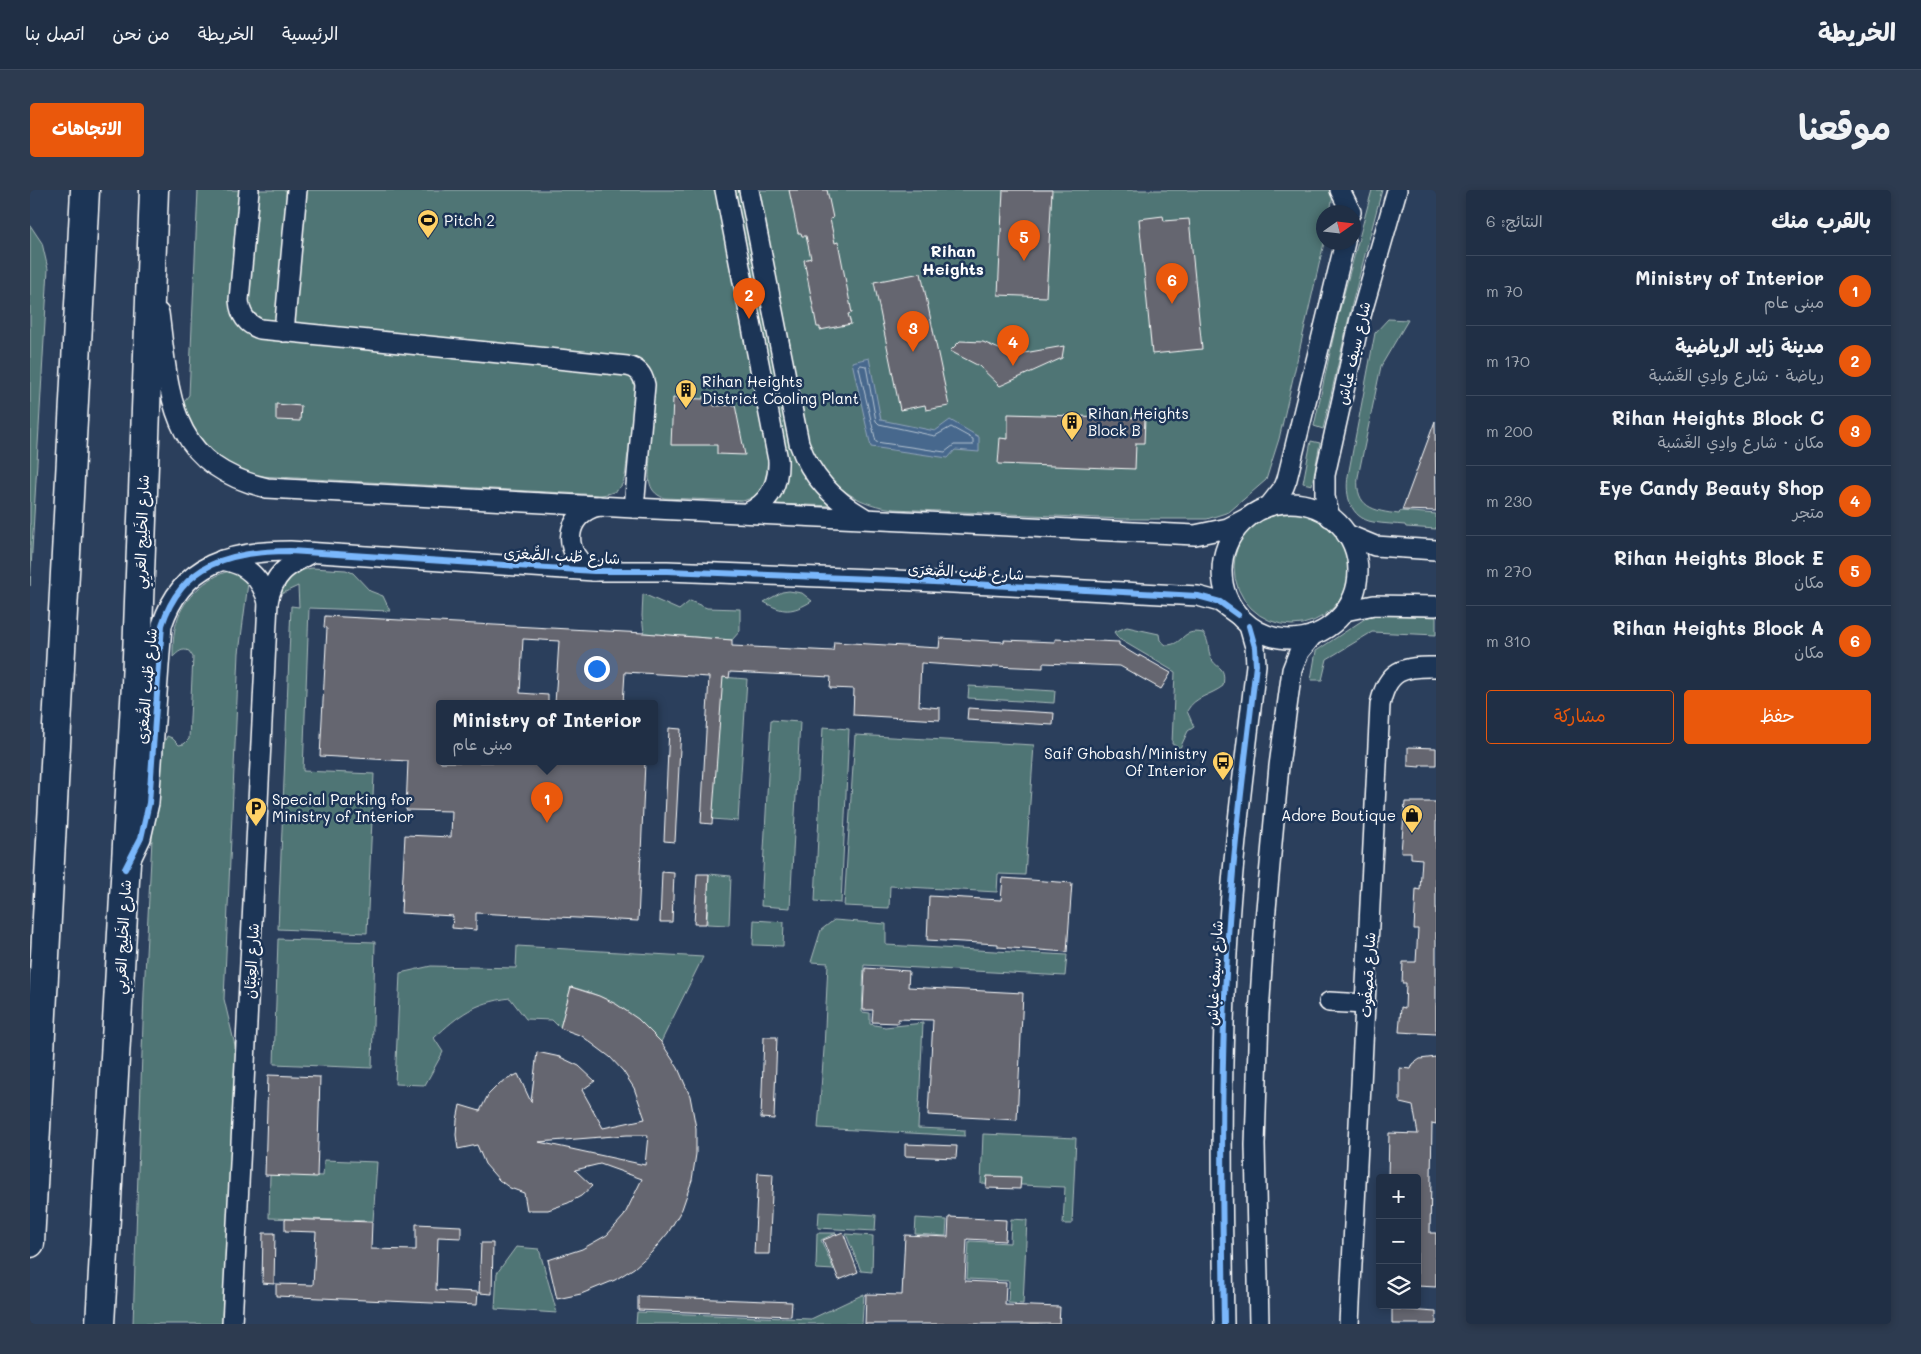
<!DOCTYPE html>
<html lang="ar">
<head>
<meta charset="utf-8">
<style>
	:root { --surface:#202f45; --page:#2d3b50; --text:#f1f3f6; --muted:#a2a9b3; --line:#3d4a5e; --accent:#ea580c }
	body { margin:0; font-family:Mali,"Playpen Sans Arabic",sans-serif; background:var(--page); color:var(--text); direction:rtl }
	.controls { position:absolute; right:15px; bottom:15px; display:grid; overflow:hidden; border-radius:5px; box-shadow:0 2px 8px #0003 }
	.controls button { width:45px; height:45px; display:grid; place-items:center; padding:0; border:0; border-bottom:1px solid var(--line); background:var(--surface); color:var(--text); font:25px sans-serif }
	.compass { position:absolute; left:1286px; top:15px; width:45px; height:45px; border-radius:50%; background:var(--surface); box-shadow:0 2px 8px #0003; rotate:76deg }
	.you { position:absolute; left:566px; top:478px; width:18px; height:18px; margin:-12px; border:4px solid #fff; border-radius:50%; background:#1a73e8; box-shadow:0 0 0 8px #1a73e833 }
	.badge { display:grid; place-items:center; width:32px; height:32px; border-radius:50%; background:var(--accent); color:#fff; font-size:16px; font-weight:700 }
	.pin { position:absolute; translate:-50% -41px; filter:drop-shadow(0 1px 2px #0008) }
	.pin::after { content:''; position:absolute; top:26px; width:18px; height:15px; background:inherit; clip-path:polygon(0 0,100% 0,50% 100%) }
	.popup { position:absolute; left:406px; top:510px; width:222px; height:65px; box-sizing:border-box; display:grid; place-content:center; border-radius:5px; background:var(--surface); filter:drop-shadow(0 1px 4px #0005); font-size:16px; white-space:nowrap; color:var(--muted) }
	.popup b { font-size:19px; color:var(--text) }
	.popup::after { content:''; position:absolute; left:50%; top:100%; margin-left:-10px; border:10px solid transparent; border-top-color:var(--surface) }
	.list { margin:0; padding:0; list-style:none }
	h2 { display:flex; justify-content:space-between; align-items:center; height:65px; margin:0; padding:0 20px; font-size:21px }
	h2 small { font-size:16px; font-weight:400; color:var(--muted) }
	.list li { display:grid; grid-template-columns:32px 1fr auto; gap:15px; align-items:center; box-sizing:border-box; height:70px; padding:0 20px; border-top:1px solid var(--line) }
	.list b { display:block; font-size:19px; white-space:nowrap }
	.list p { margin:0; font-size:16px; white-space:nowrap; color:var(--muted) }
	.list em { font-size:16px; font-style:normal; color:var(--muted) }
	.actions { display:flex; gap:10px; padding:15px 20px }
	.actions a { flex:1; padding:11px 0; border:1px solid var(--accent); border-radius:5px; text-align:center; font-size:18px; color:var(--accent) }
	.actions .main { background:var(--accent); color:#fff }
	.icon { flex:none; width:28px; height:28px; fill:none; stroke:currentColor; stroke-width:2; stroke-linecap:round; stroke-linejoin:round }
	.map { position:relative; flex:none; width:1406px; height:1134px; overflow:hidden; direction:ltr; border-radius:5px }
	header { display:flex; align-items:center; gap:30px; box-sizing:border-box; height:70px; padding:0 25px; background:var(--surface); border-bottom:1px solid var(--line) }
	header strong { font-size:24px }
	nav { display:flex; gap:28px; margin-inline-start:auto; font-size:18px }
	.intro { display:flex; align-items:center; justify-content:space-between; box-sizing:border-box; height:120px; padding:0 30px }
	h1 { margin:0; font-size:35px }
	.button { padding:12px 22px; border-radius:5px; background:var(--accent); color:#fff; font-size:18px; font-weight:700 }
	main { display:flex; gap:30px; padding:0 30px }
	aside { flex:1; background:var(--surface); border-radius:5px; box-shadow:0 2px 8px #0003 }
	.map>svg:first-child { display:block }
	.green { fill:#507475; stroke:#a8baba }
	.water { fill:#46688d; stroke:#90a4bb }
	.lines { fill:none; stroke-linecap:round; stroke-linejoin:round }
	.shore { stroke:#b5c3d1; stroke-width:1 }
	.building { fill:#65666f; stroke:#fff; fill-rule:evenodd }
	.minor-casing { stroke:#fff; stroke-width:22 }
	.highway-casing { stroke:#fff; stroke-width:31 }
	.minor { stroke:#1d3557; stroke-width:19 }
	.highway { stroke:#1d3557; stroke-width:28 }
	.cycleway-casing { stroke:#1d3557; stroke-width:9 }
	.cycleway { stroke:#7ab7fb; stroke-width:6 }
	.labels { text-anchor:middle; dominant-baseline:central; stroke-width:5; stroke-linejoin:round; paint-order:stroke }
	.poi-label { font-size:15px; fill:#fff; stroke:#1d3557; text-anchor:start }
	.street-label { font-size:15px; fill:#fff; stroke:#1d3557 }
	.neighbourhood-label { font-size:16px; font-weight:bold; fill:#fff; stroke:#1d3557 }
</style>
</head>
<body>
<header>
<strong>الخريطة</strong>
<nav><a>الرئيسية</a><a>الخريطة</a><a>من نحن</a><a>اتصل بنا</a></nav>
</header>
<div class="intro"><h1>موقعنا</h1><a class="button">الاتجاهات</a></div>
<main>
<aside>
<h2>بالقرب منك<small>النتائج: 6</small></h2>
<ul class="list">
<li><span class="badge">1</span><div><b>Ministry of Interior</b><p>مبنى عام</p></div><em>70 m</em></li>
<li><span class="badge">2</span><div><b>مدينة زايد الرياضية</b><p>رياضة · شارع وادِي الغَشبة</p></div><em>170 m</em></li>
<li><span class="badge">3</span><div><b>Rihan Heights Block C</b><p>مكان · شارع وادِي الغَشبة</p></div><em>200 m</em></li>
<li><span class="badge">4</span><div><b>Eye Candy Beauty Shop</b><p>متجر</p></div><em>230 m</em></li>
<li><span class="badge">5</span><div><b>Rihan Heights Block E</b><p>مكان</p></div><em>270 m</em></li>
<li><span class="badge">6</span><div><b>Rihan Heights Block A</b><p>مكان</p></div><em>310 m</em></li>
</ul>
<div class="actions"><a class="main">حفظ</a><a>مشاركة</a></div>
</aside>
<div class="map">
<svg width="1406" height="1134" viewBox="0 0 1406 1134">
	<rect width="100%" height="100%" fill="#2b3f5c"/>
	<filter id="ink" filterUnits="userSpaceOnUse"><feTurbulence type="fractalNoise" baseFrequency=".02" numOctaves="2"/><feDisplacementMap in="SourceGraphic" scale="10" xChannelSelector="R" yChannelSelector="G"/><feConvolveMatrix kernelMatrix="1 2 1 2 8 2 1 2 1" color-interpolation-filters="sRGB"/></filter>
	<g filter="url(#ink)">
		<!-- green -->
		<g class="green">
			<path d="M168,0h1136l-4,22h-6v31l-45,196 -13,41 -37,32 -22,7h-85l-228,-10c-25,-3 -43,-11 -61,-27l4,24 -62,-2 9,-16 -16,-7 -11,15 -14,5 -79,-3c-19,-7 -15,-24 -14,-41l-22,-3c-4,21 1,38 -27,41l-341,-19 -13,-2 -43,-24 -24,-44 9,-11z"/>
			<path d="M1342,0h10l-30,114 -29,125 -9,-3 24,-110z"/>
			<path d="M0,35l12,18 6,26 -18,317z"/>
			<path d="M1358,129l20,1 -27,46 -23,111c-3,30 15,34 41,37l1,-3 36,3v15l-30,-2 -1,-2c-10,-1 -21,-1 -32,-3 -23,-4 -28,-27 -25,-46l27,-143z"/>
			<path d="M1281,251l9,2 -8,42 -9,-2z"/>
			<circle cx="1262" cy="377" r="58"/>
			<path d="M282,378l34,2 7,3 17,18 13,5 7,15 -81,-3 -6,163 71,3 -7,159 -89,-4 13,-323 8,1 -1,-21 -17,8c5,-17 14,-23 31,-26z"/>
			<path d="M199,381l12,2 7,10 -9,70 -15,346 12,51 -10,274h-93l11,-331 12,-231 11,-26 5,2 7,7 5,-1 5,-5 4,-82 -4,-6c-7,-3 -11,1 -16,6 0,-12 0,-24 4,-36 6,-23 30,-44 52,-50z"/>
			<path d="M759,401l13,2 10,8c-20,12 -29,12 -48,1l18,-10z"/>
			<path d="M613,404l36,16 11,-9 17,7 33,1v22l-8,9 -88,-7 -2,-17z"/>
			<path d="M1342,424l64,3v18l-64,-3 -45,27 -5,21h-11l5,-29z"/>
			<path d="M1097,437l32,7 1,6 6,5c19,0 14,-17 37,-12 7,10 4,12 7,22 5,16 17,8 13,31 -13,10 -28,10 -36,25l7,16 -6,4 -8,17 -8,-4 3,-72 -56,-33 -5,-7z"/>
			<path d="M692,487l25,2 -9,142 -26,-2z"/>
			<path d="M939,496l86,5 -1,12 -86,-5z"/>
			<path d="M741,530l29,2 -10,186 -29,-2z"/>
			<path d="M793,537l26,2 -8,174 -26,-2z"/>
			<path d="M825,545l179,10 -9,130 -27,-1 -1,18 -107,-6 -1,22 -45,-2z"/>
			<path d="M679,684l22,2 -2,49 -22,-1z"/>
			<path d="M724,730l30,2 -1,24 -30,-1z"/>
			<path d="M804,730l52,4v21l181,10 -2,21 -201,-11 -2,47 8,1v11l15,3 38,-4 -5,105 47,2v6l-147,-8 6,-79 4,-86 -17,-1 10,-32z"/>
			<path d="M248,749l97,3 -3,126 -98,-4z"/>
			<path d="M487,756l186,11 -42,85c-29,-29 -50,-45 -90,-55l-11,41 -8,-8 -26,-1 -16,-21c-36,5 -50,16 -76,40l9,14 -18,33 -30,-1 5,-111 31,-7 85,2z"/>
			<path d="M953,944l93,4 -4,86h-9l2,-37 -84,-4z"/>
			<path d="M294,970l53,2 -4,59 -104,-3 1,-44 53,2z"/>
			<path d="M789,1022l57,3 -1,16 -57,-3z"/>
			<path d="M886,1028l31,2 -1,16 -31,-2z"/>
			<path d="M981,1029l16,1 -4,84 -15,-1 1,-22 -42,-2 2,-38 41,2z"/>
			<path d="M787,1043h19l-15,7 13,30 -18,-1z"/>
			<path d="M816,1044l27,2 -1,36 -11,-1z"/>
			<path d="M486,1057l23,2 18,64 -62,-4 2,-36z"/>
			<path d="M834,1104l-2,30h-226l1,-12 174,7z"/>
		</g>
		<!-- water -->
		<path class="water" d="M839,168l12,62 54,11 15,-11 29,17v15l-24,-2 -7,8 -77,-11 -19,-85z"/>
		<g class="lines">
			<!-- shore -->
			<path class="shore" d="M831,175l5,1 10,55 3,3 56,12 16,-9 22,12v6h-19l-9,7 -69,-10 -17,-74z"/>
		</g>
		<!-- building -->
		<g class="building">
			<path d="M759,0h38l6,28 -3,1 5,24 3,-1 14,71 -4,1 3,10 -31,6v-3h-3l-13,-67 7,-2 -5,-22h-4l-1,-3h-3z"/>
			<path d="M973,0h49l-6,107 -48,-2z"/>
			<path d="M1133,26l1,5 25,-2 13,130 -50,5 -13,-135z"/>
			<path d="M891,83l28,133 -23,4 -1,-5 -25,5 -26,-128z"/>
			<path d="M930,151l23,1 30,13 51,-9 -2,12 -62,28 -21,-20 -29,-15z"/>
			<path d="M673,207h11v9l21,-1 10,50 -28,-1v-9h-46l2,-47 30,1z"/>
			<path d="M246,214l25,2 -1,15 -24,-1z"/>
			<path d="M978,224l137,4 -1,25h-8l-1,26 -137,-5 2,-26 8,1z"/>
			<path d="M1405,231l1,90 -34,-1z"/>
			<path d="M295,426l319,17 88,7v6l101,5 1,-9 105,6 1,-10 64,4v-2l51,2v-3l64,3v3l20,12v-2l32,18 -10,16 -41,-23 -77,-3v5l-50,-2v2l-72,-5 -2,43 21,2v12l-87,-5 1,-26 -24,-1 1,-11 -101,-5 -1,6 -6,-1 -11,147 -11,-1 8,-146 -84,-5 -2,32h-68l4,-63 -36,-2 -3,54 28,2v9h-44l-64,-3v61h205l-7,159 -162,-8v17l-24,-2 1,-12 -52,-3 4,-78 46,2 1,-26 -46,-1 2,-49 -88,-5 7,-128 -3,-1z"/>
			<path d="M938,518l86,5 -1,12 -86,-5z"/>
			<path d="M639,538l12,1 -6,113 -11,-1z"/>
			<path d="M1378,557l28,1v17h-16v2l-12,-1z"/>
			<path d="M1375,612h31v232l-37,-2 2,-25 4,1 1,-25h-4l1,-21h13l2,-33h-4l2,-40 4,1 2,-31 -11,-1v-6h-10z"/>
			<path d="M632,682l12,1 -2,49h-12z"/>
			<path d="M667,684h12l-3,50h-12z"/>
			<path d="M973,688l69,5 -5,69 -69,-5v-3l-71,-4 2,-44 72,4z"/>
			<path d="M835,778l44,3 -1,16 115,6 -6,127 -89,-5 5,-95 -35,-1v4l-26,-1 1,-12h-10z"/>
			<path d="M541,797l28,9 17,8 22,15 23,23 17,26 12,28 6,32v26l-4,26 -10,29 -14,24 -17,20 -17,15 -19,12 -34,14 -24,5 -9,-39 34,-11 25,-14 17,-19 18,-37 -42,-15 -25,6 17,16 -11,10 -13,7 -20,7h-21l-3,-17 -14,-5 -11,-8 -14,-16 -8,-19 -19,4 -2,-14 1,-15 3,-15 20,6 8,-16 12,-12 18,-9 13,28 6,-50 23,5 19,9 16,15 -13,9 21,38 42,-9 -11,-31 -11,-17 -13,-14 -28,-21 -22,-8zM597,945h21l-3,30 -106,-23z"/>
			<path d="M734,847h13l-3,82 -13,-1z"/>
			<path d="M1406,867v67l-4,-1 -2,110h6v54l-19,-1v-108h-29l1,-45 29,1 -5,-28 -13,-3v-35l11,1 2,-5 7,-5z"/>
			<path d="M238,885l52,2 -3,100 -52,-2z"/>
			<path d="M875,954l52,2 -1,12 -51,-2z"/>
			<path d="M728,983l15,1 -4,80h-15z"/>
			<path d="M957,986l34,1 -1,12 -34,-1z"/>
			<path d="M919,1027l57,3 -1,21 -38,-2 -2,42 41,2 -1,22 55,2 -1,17h-194l1,-30 36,1 3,-60 43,2z"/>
			<path d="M255,1029l87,3 -1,27 45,1v-26l45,2v12l-23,-1 -2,53 42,2 -1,13 -201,-9v-12l37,1 3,-53 -31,-1z"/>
			<path d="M813,1042l15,40 -19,8 -16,-40z"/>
			<path d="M233,1043h12l-1,51 -12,-1z"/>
			<path d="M451,1053h12l-1,51 -13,-1z"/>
			<path d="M608,1106l154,6 -1,14 -153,-6z"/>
			<path d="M1362,1119l44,3v12h-44z"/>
		</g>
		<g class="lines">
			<!-- minor casing -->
			<g class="minor-casing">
				<g id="minor">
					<path d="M219,0l-10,110c1,14 7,24 21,29l367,37c11,2 16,8 18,19l-11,123"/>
					<path d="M695,0l53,270c1,25 -9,43 -31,53"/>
					<path d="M719,0l50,253c12,34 34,56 64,74"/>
					<path d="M1310,0l11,22"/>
					<path d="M129,123c11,84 10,152 108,175l367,20 561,27 33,-7 19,-10"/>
					<path d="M254,142l13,-142"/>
					<circle cx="1260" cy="381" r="68"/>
					<path d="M1239,316l15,-19 3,-8 58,-237"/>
					<path d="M1300,327l-5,-20v-22l35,-156 37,-129"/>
					<path d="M1316,344l29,12 61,4"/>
					<path d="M192,370c25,4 39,18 46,42"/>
					<path d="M564,381c-33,-15 -31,-57 5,-65"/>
					<path d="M1315,421l29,-6 62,1"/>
					<path d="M100,671l11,-23 8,-35 13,-178c20,-62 69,-74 128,-74l304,20h73l229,9 302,16 22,6 18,13"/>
					<path d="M1299,812l36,2"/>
					<path d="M202,1134l36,-722c5,-28 19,-36 43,-49"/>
					<path d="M1194,1134c-2,-123 -4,-246 3,-370 5,-97 18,-193 29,-289l-1,-18 -6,-21"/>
					<path d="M1229,1134l-4,-179 4,-131 6,-94 14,-154 13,-96 7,-18 14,-17"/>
					<path d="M1319,1134l31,-619c7,-35 23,-39 56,-38"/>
				</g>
			</g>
			<!-- highway casing -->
			<g class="highway-casing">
				<g id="highway">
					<path d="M0,1053l55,-1053"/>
					<path d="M70,1134l36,-640 18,-494"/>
				</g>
			</g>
			<!-- minor -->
			<use href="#minor" class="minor"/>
			<!-- highway -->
			<use href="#highway" class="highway"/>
			<!-- cycleway casing -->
			<g class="cycleway-casing">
				<g id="cycleway">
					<path d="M95,679l16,-31 8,-35 13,-178c20,-62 69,-74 128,-74l304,20h73l229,9 302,16 22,6 18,13"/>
					<path d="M1194,1134c-2,-123 -4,-246 3,-370 5,-97 18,-193 29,-289l-1,-18 -6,-21"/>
				</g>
			</g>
			<!-- cycleway -->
			<use href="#cycleway" class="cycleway"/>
		</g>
	</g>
	<!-- icons -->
	<defs>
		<g id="stadium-pin" transform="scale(1.125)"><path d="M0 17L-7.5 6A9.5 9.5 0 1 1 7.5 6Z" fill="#ffd166" stroke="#1d3557"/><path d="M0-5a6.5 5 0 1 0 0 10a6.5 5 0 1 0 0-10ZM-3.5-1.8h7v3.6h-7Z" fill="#111"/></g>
		<g id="building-pin" transform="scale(1.125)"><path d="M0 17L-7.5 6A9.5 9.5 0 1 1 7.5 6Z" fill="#ffd166" stroke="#1d3557"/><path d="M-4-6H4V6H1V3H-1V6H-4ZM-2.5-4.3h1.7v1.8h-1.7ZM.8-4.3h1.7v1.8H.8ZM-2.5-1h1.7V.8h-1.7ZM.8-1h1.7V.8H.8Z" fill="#111"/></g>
		<g id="bus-pin" transform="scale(1.125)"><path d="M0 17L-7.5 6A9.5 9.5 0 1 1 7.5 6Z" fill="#ffd166" stroke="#1d3557"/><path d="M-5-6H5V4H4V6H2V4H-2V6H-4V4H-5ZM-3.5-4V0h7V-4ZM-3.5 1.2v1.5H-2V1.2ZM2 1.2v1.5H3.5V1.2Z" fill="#111"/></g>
		<g id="parking-pin" transform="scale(1.125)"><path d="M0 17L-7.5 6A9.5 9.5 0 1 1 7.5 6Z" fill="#ffd166" stroke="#1d3557"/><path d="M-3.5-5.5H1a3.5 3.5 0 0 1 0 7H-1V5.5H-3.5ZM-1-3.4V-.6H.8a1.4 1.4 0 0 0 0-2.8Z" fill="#111"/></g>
		<g id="shop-pin" transform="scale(1.125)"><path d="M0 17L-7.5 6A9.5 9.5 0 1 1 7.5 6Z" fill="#ffd166" stroke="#1d3557"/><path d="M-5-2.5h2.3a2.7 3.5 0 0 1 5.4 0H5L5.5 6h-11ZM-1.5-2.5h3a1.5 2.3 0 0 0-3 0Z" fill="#111"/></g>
	</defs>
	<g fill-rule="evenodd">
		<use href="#stadium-pin" x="398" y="30"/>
		<use href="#building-pin" x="656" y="200"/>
		<use href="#building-pin" x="1042" y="232"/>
		<use href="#bus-pin" x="1193" y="572"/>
		<use href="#parking-pin" x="226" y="618"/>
		<use href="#shop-pin" x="1382" y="625"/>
	</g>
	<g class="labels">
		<!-- poi labels -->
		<g class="poi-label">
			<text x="414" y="30">Pitch 2</text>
			<text x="672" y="191">Rihan Heights<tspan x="672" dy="17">District Cooling Plant</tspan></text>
			<text x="1058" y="223">Rihan Heights<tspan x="1058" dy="17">Block B</tspan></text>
			<text x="1177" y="563" text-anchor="end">Saif Ghobash/Ministry<tspan x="1177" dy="17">Of Interior</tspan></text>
			<text x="242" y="609">Special Parking for<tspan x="242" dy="17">Ministry of Interior</tspan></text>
			<text x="1366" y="625" text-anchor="end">Adore Boutique</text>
		</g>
		<!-- street labels -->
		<g class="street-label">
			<text transform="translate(1323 163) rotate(-77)">شارع سيف غباش</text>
			<text transform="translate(111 342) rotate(-88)">شارع الخَلِيج العَربِي</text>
			<text transform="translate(532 365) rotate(3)">شارع طُنب الصُّغرَى</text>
			<text transform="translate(936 381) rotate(3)">شارع طُنب الصُّغرَى</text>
			<text transform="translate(116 496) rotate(-85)">شارع طُنب الصُّغرَى</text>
			<text transform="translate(92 747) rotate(-87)">شارع الخَلِيج العَربِي</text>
			<text transform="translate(221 771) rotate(-87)">شارع العِبَيَّان</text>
			<text transform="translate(1184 783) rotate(-87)">شارع سيف غباش</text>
			<text transform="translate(1337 785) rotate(-87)">شارع مَصفُوت</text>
		</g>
		<!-- neighbourhood labels -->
		<g class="neighbourhood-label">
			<text x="923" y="60">Rihan<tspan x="923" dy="18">Heights</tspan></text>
		</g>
	</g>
</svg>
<div class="controls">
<button>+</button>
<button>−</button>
<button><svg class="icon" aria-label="layers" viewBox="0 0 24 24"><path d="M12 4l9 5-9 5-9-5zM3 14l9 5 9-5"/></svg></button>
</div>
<svg class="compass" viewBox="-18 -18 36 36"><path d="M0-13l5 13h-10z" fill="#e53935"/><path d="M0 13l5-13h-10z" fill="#a2a9b3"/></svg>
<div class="you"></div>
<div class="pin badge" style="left:517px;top:633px">1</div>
<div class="popup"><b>Ministry of Interior</b>مبنى عام</div>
<div class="pin badge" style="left:719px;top:129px">2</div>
<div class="pin badge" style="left:883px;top:162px">3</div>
<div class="pin badge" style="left:983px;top:176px">4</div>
<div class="pin badge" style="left:994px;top:71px">5</div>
<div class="pin badge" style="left:1142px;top:114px">6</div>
</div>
</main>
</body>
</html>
